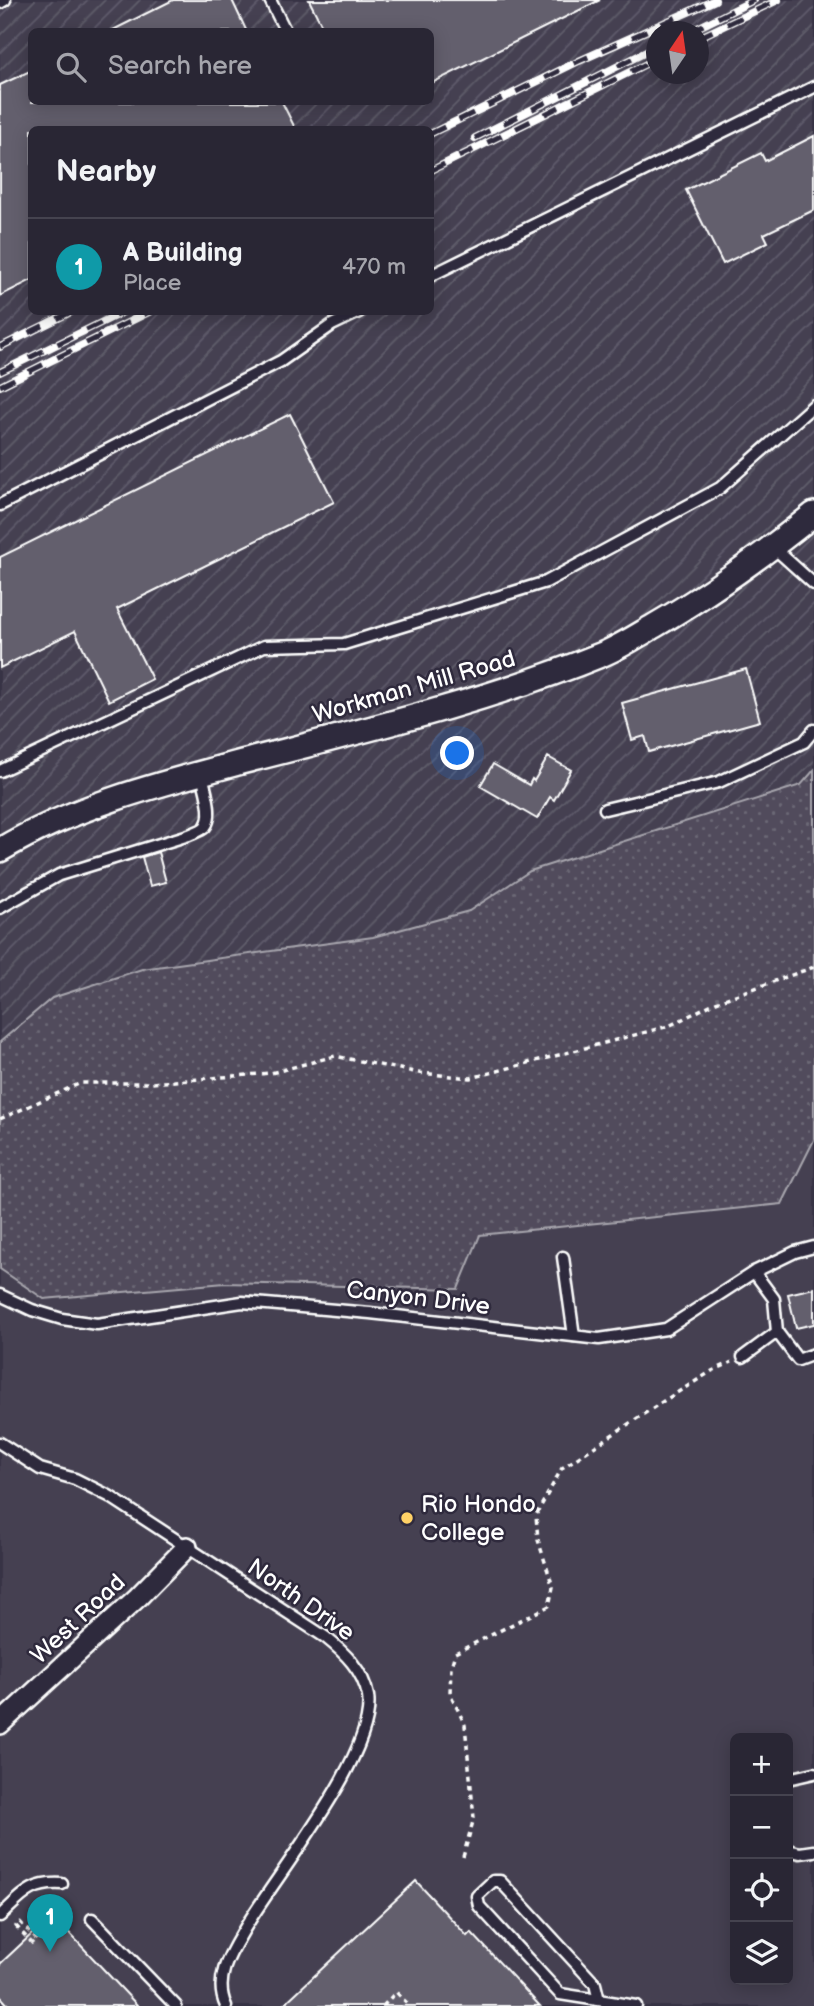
<!DOCTYPE html>
<html lang="en">
<head>
<meta charset="utf-8">
<style>
	:root { --surface:#292634; --page:#312e3c; --text:#f1f3f6; --muted:#a5a5ac; --line:#45434f; --accent:#8bbbb9 }
	body { margin:0; font-family:"Balsamiq Sans",sans-serif; background:var(--page); color:var(--text) }
	.controls { position:absolute; right:21px; bottom:21px; display:grid; overflow:hidden; border-radius:10px; box-shadow:0 4px 18px #0003 }
	.controls button { width:63px; height:63px; display:grid; place-items:center; padding:0; border:0; border-bottom:2px solid var(--line); background:var(--surface); color:var(--text); font:35px sans-serif }
	.compass { position:absolute; left:646px; top:21px; width:63px; height:63px; border-radius:50%; background:var(--surface); box-shadow:0 4px 18px #0003; rotate:13deg }
	.you { position:absolute; left:458px; top:754px; width:24px; height:24px; margin:-18px; border:5px solid #fff; border-radius:50%; background:#1a73e8; box-shadow:0 0 0 10px #1a73e833 }
	.badge { display:grid; place-items:center; width:46px; height:46px; border-radius:50%; background:var(--accent); color:#fff; font-size:23px; font-weight:700 }
	.pin { position:absolute; translate:-50% -58px; filter:drop-shadow(0 2px 4px #0008) }
	.pin::after { content:''; position:absolute; top:37px; width:24px; height:21px; background:inherit; clip-path:polygon(0 0,100% 0,50% 100%) }
	.list { margin:0; padding:0; list-style:none }
	h2 { display:flex; justify-content:space-between; align-items:center; height:91px; margin:0; padding:0 28px; font-size:30px }
	h2 small { font-size:23px; font-weight:400; color:var(--muted) }
	.list li { display:grid; grid-template-columns:46px 1fr auto; gap:21px; align-items:center; box-sizing:border-box; height:98px; padding:0 28px; border-top:2px solid var(--line) }
	.list b { display:block; font-size:26px; white-space:nowrap }
	.list p { margin:0; font-size:23px; white-space:nowrap; color:var(--muted) }
	.list em { font-size:23px; font-style:normal; color:var(--muted) }
	.icon { flex:none; width:38px; height:38px; fill:none; stroke:currentColor; stroke-width:2; stroke-linecap:round; stroke-linejoin:round }
	.map { position:relative; flex:none; width:814px; height:2006px; overflow:hidden }
	.search { position:absolute; background:var(--surface); box-shadow:0 4px 18px #0003; left:28px; top:28px; width:406px; height:77px; display:flex; align-items:center; gap:18px; box-sizing:border-box; padding:0 24px; border-radius:10px; color:var(--muted); font-size:26px }
	.panel { position:absolute; background:var(--surface); box-shadow:0 4px 18px #0003; left:28px; top:126px; width:406px; height:189px; border-radius:10px }
	.map>svg:first-child { display:block }
	.built { fill:#444051; fill-rule:evenodd }
	.industrial { fill:url(#industrial-furrows); fill-rule:evenodd }
	.grass { fill:url(#grass-dots); stroke:#a8a6ae; stroke-width:2 }
	.building { fill:#635f6d; stroke:#fff; stroke-width:2 }
	.lines { fill:none; stroke-linecap:round; stroke-linejoin:round }
	.service-casing { stroke:#fff; stroke-width:15 }
	.minor-casing { stroke:#fff; stroke-width:24 }
	.tertiary-casing { stroke:#fff; stroke-width:28 }
	.path { stroke:#fff; stroke-width:3.5; stroke-dasharray:5 5; stroke-linecap:butt }
	.service { stroke:#2f2a3d; stroke-width:10 }
	.minor { stroke:#2f2a3d; stroke-width:19 }
	.tertiary { stroke:#2f2a3d; stroke-width:23 }
	.rail-casing { stroke:#fff; stroke-width:8 }
	.rail { stroke:#2f2a3d; stroke-width:5; stroke-dasharray:16; stroke-linecap:butt }
	.poi-dot { fill:#ffd166; stroke:#2f2a3d; stroke-width:2.5 }
	.labels { text-anchor:middle; dominant-baseline:central; stroke-width:5; stroke-linejoin:round; paint-order:stroke }
	.street-label { font-size:24px; fill:#fff; stroke:#2f2a3d }
	.poi-label { font-size:24px; fill:#fff; stroke:#2f2a3d; text-anchor:start }
</style>
</head>
<body>
<div class="map">
<svg width="814" height="2006" viewBox="0 0 814 2006">
	<defs>
		<pattern id="industrial-furrows" width="10" height="10" patternUnits="userSpaceOnUse" patternTransform="scale(1.75)"><rect width="10" height="10" fill="#444051"/><path d="M-1 1l2-2M0 10L10 0M9 11l2-2" fill="none" stroke="#605d6b"/></pattern>
		<pattern id="grass-dots" width="8" height="8" patternUnits="userSpaceOnUse" patternTransform="scale(1.75)"><rect width="8" height="8" fill="#514c5c"/><path d="M2 2h.1M6 6h.1" fill="none" stroke="#6b6774" stroke-width="1.8" stroke-linecap="round"/></pattern>
	</defs>
	<rect width="100%" height="100%" fill="#373345"/>
	<filter id="ink" filterUnits="userSpaceOnUse"><feTurbulence type="fractalNoise" baseFrequency=".0143" numOctaves="2"/><feDisplacementMap in="SourceGraphic" scale="14" xChannelSelector="R" yChannelSelector="G"/><feConvolveMatrix kernelMatrix="1 2 1 2 8 2 1 2 1" color-interpolation-filters="sRGB"/></filter>
	<g filter="url(#ink)">
		<!-- built -->
		<path class="built" d="M814,1140v866h-814v-737l44,29 181,-15 255,-48 302,-31zM735,1738h53v242h-53z"/>
		<!-- industrial -->
		<path class="industrial" d="M0,0h814v770l-13,15 -271,86 -61,40 -96,26 -231,32 -90,29 -52,44zM32,32h398v70h-398zM656,32h42v42h-42zM32,130h398v182h-398z"/>
		<!-- grass -->
		<path class="grass" d="M814,770v370l-32,64 -302,31 -22,54 -233,-6 -181,16 -44,-30v-227l52,-44 90,-29 231,-32 96,-26 61,-40 271,-86z"/>
		<!-- building -->
		<g class="building">
			<path d="M173,0h59l15,32h-138z"/>
			<path d="M309,0h291l-170,84v-52h-105z"/>
			<path d="M32,70v32h250l14,28h-264v150l-32,16v-211z"/>
			<path d="M814,136v74l-50,24 4,8 -45,22 -37,-74 75,-37 4,8z"/>
			<path d="M290,414l44,88 -217,107 35,70 -43,22 -34,-70 -75,37v-111z"/>
			<path d="M746,669l14,52 -111,31 -4,-16 -13,4 -10,-37z"/>
			<path d="M548,757l23,13 -17,30 -4,-3 -13,22 -57,-33 13,-22 36,21 3,-6 2,2z"/>
			<path d="M158,852l8,30 -16,4 -8,-29z"/>
			<path d="M814,1288v36l-18,4 -8,-34z"/>
			<path d="M416,1881l51,55 4,-4 69,74h-258z"/>
			<path d="M58,1921l80,85h-129l-9,-10v-32l33,-31 6,6z"/>
		</g>
		<g class="lines">
			<!-- service casing -->
			<g class="service-casing">
				<g id="service">
					<path d="M270,0l16,32"/>
					<path d="M0,3l5,-3"/>
					<path d="M430,276l384,-189"/>
					<path d="M0,505l281,-144 51,-36 27,-13"/>
					<path d="M773,547l41,37"/>
					<path d="M0,771l264,-125 80,-2 202,-62 174,-94 94,-83"/>
					<path d="M605,809l114,-27 85,-40 10,-12"/>
					<path d="M0,908l59,-33 130,-40c4,-2 12,-4 16,-8 10,-12 -1,-40 -3,-53"/>
					<path d="M563,1257l11,79"/>
					<path d="M0,1295l32,15 30,9 35,5 145,-22 128,11 229,26 67,-10 88,-57 41,-20 19,-5"/>
					<path d="M777,1332l21,28 16,-6"/>
					<path d="M743,1357l34,-25 -3,-33 -20,-27"/>
					<path d="M0,1443l40,26 35,10 34,17 216,141c20,16 38,33 43,59 9,57 -92,179 -123,232 -14,24 -32,50 -19,78"/>
					<path d="M788,1779l26,-6"/>
					<path d="M788,1850l12,3 14,-2"/>
					<path d="M0,1916c22,-20 30,-34 62,-32"/>
					<path d="M92,1919l84,87"/>
					<path d="M599,2000l-4,-16 -95,-103h-7l-16,15 2,10 81,88 76,12"/>
				</g>
			</g>
			<!-- minor casing -->
			<g class="minor-casing">
				<path id="minor" d="M0,1724l138,-127 49,-50"/>
			</g>
			<!-- tertiary casing -->
			<g class="tertiary-casing">
				<path id="tertiary" d="M0,850c77,-46 167,-68 253,-91 117,-30 237,-59 350,-105 17,-7 34,-18 51,-28 57,-33 109,-71 160,-112"/>
			</g>
			<!-- path -->
			<g class="path">
				<path d="M0,1119l81,-36h70l120,-10 64,-17 84,17 52,5 198,-52 47,-24 98,-35"/>
				<path d="M463,1857l11,-39 -9,-93 -15,-32 1,-26 4,-14 94,-47 4,-19 -15,-47 -2,-25 26,-47 100,-66 50,-31 20,-9"/>
				<path d="M33,1944l-17,-18 4,-4 17,18"/>
				<path d="M383,2006l13,-14 14,14"/>
			</g>
			<!-- service -->
			<use href="#service" class="service"/>
			<!-- minor -->
			<use href="#minor" class="minor"/>
			<!-- tertiary -->
			<use href="#tertiary" class="tertiary"/>
			<!-- rail casing -->
			<g class="rail-casing">
				<g id="rail">
					<path d="M689,32l65,-32"/>
					<path d="M698,38l80,-38"/>
					<path d="M430,134l149,-73 136,-61"/>
					<path d="M475,138l181,-91"/>
					<path d="M430,171l226,-112"/>
					<path d="M0,347l71,-35"/>
					<path d="M0,372l123,-60"/>
					<path d="M0,386l149,-74"/>
				</g>
			</g>
			<!-- rail -->
			<use href="#rail" class="rail"/>
		</g>
	</g>
	<!-- markers -->
	<circle class="poi-dot" cx="407" cy="1518" r="7"/>
	<g class="labels">
		<!-- street labels -->
		<g class="street-label">
			<text transform="translate(414 687) rotate(-16)">Workman Mill Road</text>
			<text transform="translate(418 1298) rotate(7)">Canyon Drive</text>
			<text transform="translate(301 1600) rotate(35)">North Drive</text>
			<text transform="translate(78 1619) rotate(-43)">West Road</text>
		</g>
		<!-- poi labels -->
		<g class="poi-label">
			<text x="421" y="1504">Rio Hondo<tspan x="421" dy="28">College</tspan></text>
		</g>
	</g>
</svg>
<div class="controls">
<button>+</button>
<button>−</button>
<button><svg class="icon" aria-label="locate" viewBox="0 0 24 24"><circle cx="12" cy="12" r="6"/><path d="M12 2v4M12 18v4M2 12h4M18 12h4"/></svg></button>
<button><svg class="icon" aria-label="layers" viewBox="0 0 24 24"><path d="M12 4l9 5-9 5-9-5zM3 14l9 5 9-5"/></svg></button>
</div>
<svg class="compass" viewBox="-18 -18 36 36"><path d="M0-13l5 13h-10z" fill="#e53935"/><path d="M0 13l5-13h-10z" fill="#a5a5ac"/></svg>
<div class="you"></div>
<div class="pin badge" style="left:50px;top:1952px;background:#0f9aa8">1</div>
<div class="search"><svg class="icon" aria-label="search" viewBox="0 0 24 24"><circle cx="10" cy="10" r="6"/><path d="M15 15l6 6"/></svg>Search here</div>
<section class="panel">
<h2>Nearby<small></small></h2>
<ul class="list">
<li><span class="badge" style="background:#0f9aa8">1</span><div><b>A Building</b><p>Place</p></div><em>470 m</em></li>
</ul>
</section>
</div>
</body>
</html>
